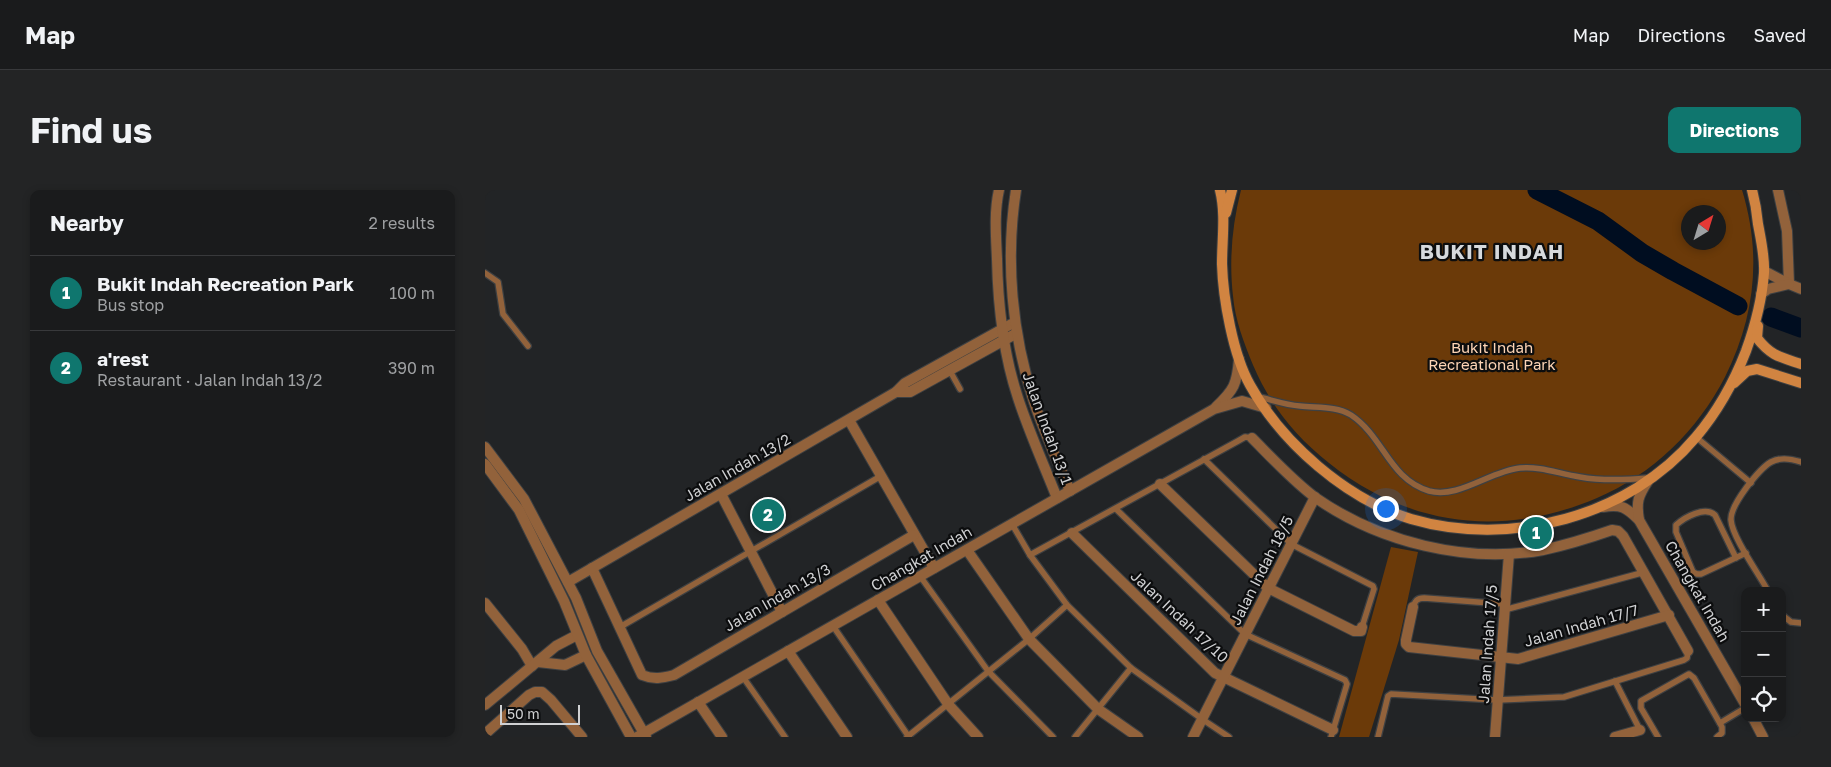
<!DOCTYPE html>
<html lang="en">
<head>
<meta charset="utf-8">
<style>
	:root { --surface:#1a1b1c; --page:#232425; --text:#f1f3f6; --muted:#9fa1a3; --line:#38393b; --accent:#0f766e }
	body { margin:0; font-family:"Golos Text",sans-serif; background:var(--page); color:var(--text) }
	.controls { position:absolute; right:15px; bottom:15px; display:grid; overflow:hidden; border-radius:10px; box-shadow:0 2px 8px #0003 }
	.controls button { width:45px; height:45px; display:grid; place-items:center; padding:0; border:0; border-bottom:1px solid var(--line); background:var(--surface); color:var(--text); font:25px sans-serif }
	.compass { position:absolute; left:1196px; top:15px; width:45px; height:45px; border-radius:50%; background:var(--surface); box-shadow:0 2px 8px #0003; rotate:38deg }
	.scale { position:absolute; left:15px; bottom:12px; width:80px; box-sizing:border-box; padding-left:5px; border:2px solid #d0d1d3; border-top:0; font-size:14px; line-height:18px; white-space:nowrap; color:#d0d1d3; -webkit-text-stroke:4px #0c0d0e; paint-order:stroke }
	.you { position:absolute; left:900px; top:318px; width:18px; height:18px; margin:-12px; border:4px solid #fff; border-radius:50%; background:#1a73e8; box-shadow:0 0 0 8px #1a73e833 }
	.badge { display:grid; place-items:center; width:32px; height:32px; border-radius:50%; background:var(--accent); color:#fff; font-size:16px; font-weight:700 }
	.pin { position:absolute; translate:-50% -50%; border:2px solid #fff; box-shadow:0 1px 5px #0006 }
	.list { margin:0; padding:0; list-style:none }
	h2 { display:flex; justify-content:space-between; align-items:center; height:65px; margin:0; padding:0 20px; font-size:21px }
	h2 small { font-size:16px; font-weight:400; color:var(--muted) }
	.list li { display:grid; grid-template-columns:32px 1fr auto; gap:15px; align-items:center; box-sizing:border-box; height:75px; padding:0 20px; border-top:1px solid var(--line) }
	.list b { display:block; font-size:19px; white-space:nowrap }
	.list p { margin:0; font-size:16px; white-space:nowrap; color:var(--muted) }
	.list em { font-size:16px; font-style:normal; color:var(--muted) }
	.icon { flex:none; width:28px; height:28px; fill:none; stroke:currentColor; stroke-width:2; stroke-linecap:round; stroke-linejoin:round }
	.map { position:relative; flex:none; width:1316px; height:547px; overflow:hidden; border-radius:10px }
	header { display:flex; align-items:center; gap:30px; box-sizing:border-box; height:70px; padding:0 25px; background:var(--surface); border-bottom:1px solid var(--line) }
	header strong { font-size:24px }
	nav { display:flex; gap:28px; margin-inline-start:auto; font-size:18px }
	.intro { display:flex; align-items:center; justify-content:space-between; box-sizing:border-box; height:120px; padding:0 30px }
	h1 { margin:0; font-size:35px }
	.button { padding:12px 22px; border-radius:10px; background:var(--accent); color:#fff; font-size:18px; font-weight:700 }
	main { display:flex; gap:30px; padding:0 30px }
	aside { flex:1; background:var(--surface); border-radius:10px; box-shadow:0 2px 8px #0003 }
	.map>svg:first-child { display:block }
	.green { fill:#6b3a09; fill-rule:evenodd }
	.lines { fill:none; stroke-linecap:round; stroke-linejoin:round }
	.river { stroke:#000d20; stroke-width:19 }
	.service-casing { stroke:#3e4042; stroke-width:8 }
	.minor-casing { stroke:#3e4042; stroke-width:12 }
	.tertiary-casing { stroke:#3e4042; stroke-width:12 }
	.secondary-casing { stroke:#3e4042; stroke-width:12 }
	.service { stroke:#92623b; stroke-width:5.5 }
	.minor { stroke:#92623b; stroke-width:10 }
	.tertiary { stroke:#92623b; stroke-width:10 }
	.secondary { stroke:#d18441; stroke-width:10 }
	.labels { text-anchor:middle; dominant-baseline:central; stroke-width:4.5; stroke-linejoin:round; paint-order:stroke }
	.park-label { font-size:15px; fill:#fdd4b5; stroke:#0c0d0e }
	.street-label { font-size:15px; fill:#d0d1d3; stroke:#0c0d0e }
	.district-label { font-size:20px; font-weight:bold; letter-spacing:1px; fill:#d6d9dc; stroke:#0c0d0e }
</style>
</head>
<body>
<header>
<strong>Map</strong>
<nav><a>Map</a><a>Directions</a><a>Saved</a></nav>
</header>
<div class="intro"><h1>Find us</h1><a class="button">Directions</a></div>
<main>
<aside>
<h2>Nearby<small>2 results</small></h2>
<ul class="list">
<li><span class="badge">1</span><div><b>Bukit Indah Recreation Park</b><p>Bus stop</p></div><em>100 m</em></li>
<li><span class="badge">2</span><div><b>a'rest</b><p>Restaurant · Jalan Indah 13/2</p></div><em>390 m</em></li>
</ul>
</aside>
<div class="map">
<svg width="1316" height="547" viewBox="0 0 1316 547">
	<rect width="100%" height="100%" fill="#222426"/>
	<!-- green -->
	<g class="green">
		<path d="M756,0h501c20,65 13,127 -17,187 -28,54 -72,97 -128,121 -94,40 -188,29 -268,-35 -34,-27 -59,-58 -76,-98 -9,-22 -18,-45 -20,-69 -4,-36 -1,-71 8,-106zM1204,22h30v30h-30z"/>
		<path d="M906,357l27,5 -19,88 -30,97h-30z"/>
	</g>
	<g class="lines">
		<!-- river -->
		<g class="river">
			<path d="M1052,0l61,31 44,32 31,18 65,35"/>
			<path d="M1286,127l30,11"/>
		</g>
		<!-- service casing -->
		<g class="service-casing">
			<g id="service">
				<path d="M0,83l13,9 5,32 25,32"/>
				<path d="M465,181l10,18"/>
				<path d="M774,207c13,3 27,8 41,9 17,2 36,0 51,9 33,22 38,64 78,76 30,8 61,-20 91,-23 21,-2 39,6 60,9 22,4 45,3 68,1"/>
				<path d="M1211,247l55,46"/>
				<path d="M719,269l87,85 82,42 1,3 -12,38"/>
				<path d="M631,319l129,125 100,46 2,4 -16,53"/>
				<path d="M527,334l18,31 37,50 64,63 71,51 27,18"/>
				<path d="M545,365l208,-114 7,-4 7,1"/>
				<path d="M1251,368l-21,-43c-10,-9 -30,2 -39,10v7l17,40 4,2h4l45,-21"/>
				<path d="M435,386l68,95 65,66"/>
				<path d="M1283,401c-9,-17 -36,-54 -37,-71 -1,-15 28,-51 40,-58 9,-5 21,-3 30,0"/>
				<path d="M928,417c2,-6 4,-9 11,-9l80,6"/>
				<path d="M1019,420l141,-38"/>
				<path d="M1297,425l9,7 10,1"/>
				<path d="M348,436l76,111"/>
				<path d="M135,437l261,-151"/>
				<path d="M258,487l42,60"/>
				<path d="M1130,491l25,49"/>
				<path d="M1235,533l25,-15"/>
				<path d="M422,547l122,-98 38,-34"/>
				<path d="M590,547l56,-69"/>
				<path d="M893,547l10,-41 3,-2 106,6 67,-3 120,-37 3,-2 1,-7"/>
				<path d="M1173,547l-17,-29v-7l48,-27 5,4 28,49v6l-5,4"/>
			</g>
		</g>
		<!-- minor casing -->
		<g class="minor-casing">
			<g id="minor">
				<path d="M1293,0l9,41 2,53"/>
				<path d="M1279,81l25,13 12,5"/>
				<path d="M1276,104l7,-5 21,-5"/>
				<path d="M411,202h14l107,-59"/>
				<path d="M364,230l85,148"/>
				<path d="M767,248c19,19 42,44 64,60 63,44 151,66 227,52 23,-5 46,-12 69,-20l6,1 5,5 65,115"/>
				<path d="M675,294l108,104 86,43h7l1,-4"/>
				<path d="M236,304l61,118"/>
				<path d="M587,343l143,140 118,57"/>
				<path d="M482,360l62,89 69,70 40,28"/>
				<path d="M107,378l50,107c12,5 20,3 32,0l240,-140"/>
				<path d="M83,392l328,-190 9,-9 110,-61"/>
				<path d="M393,410l70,104 30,33"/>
				<path d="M0,413l37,46 10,17"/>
				<path d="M928,417l-7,33v4l3,3 109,12 151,-44"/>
				<path d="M303,461l59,86"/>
				<path d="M53,472l27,3 21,-10"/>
				<path d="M213,512l24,35"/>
				<path d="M0,515l71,-59 21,-11"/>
				<path d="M0,544l44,-39 6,-3h7l9,8 31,37"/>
				<path d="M708,547l122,-240"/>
				<path d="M1010,547l14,-183"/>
				<path d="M1130,547l25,-7"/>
			</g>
		</g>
		<!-- tertiary casing -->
		<g class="tertiary-casing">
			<g id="tertiary">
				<path d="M514,0c-5,22 -3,46 -2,69 1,47 6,94 21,139 11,34 26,67 39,100"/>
				<path d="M531,0c-11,70 -4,145 18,212 10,30 24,60 36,89"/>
				<path d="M731,217c18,-17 21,-23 23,-48"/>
				<path d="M0,257l39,52 52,99 21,53 49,86"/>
				<path d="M0,274l34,46 45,91 22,54 45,82"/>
				<path d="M1118,317c18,-3 23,0 36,13l106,184"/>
				<path d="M1154,330c-3,-18 -1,-24 9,-39"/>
				<path d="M1268,528l10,19"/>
				<path d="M152,547l577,-328 28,-8 24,7"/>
			</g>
		</g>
		<!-- secondary casing -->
		<g class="secondary-casing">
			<g id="secondary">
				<path d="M735,0c6,24 2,49 2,74 1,34 11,91 28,121 32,58 96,114 161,134 99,29 218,-2 285,-82 22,-26 38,-55 50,-86 9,-25 16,-51 18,-78 1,-15 -3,-33 -6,-49 -1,-11 -3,-23 -6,-34"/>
				<path d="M741,23l6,-23"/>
				<path d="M1273,136l-1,12c14,18 23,19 44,26"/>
				<path d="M1249,193l13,-12 10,-2 44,14"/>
			</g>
		</g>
		<!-- service -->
		<use href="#service" class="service"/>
		<!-- minor -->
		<use href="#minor" class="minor"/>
		<!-- tertiary -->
		<use href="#tertiary" class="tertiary"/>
		<!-- secondary -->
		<use href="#secondary" class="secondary"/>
	</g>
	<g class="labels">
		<!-- park labels -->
		<g class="park-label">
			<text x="1007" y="157">Bukit Indah<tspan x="1007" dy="17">Recreational Park</tspan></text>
		</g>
		<!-- street labels -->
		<g class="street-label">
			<text transform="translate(563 238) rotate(70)">Jalan Indah 13/1</text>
			<text transform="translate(252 277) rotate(-30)">Jalan Indah 13/2</text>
			<text transform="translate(436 368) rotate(-30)">Changkat Indah</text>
			<text transform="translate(776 380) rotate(-63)">Jalan Indah 18/5</text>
			<text transform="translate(1213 401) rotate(60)">Changkat Indah</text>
			<text transform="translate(292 407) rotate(-30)">Jalan Indah 13/3</text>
			<text transform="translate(695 426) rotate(43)">Jalan Indah 17/10</text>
			<text transform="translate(1096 435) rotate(-16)">Jalan Indah 17/7</text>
			<text transform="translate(1002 454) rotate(-86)">Jalan Indah 17/5</text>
		</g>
		<!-- district labels -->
		<g class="district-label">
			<text x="1007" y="61">BUKIT INDAH</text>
		</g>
	</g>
</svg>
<div class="controls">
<button>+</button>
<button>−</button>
<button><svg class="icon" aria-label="locate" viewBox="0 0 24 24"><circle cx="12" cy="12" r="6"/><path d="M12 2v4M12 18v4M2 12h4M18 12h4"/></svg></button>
</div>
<svg class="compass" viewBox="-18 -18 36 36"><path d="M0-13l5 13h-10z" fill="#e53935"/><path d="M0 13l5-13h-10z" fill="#9fa1a3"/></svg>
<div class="scale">50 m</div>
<div class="you"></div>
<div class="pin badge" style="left:1051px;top:343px">1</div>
<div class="pin badge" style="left:283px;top:325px">2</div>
</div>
</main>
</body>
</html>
